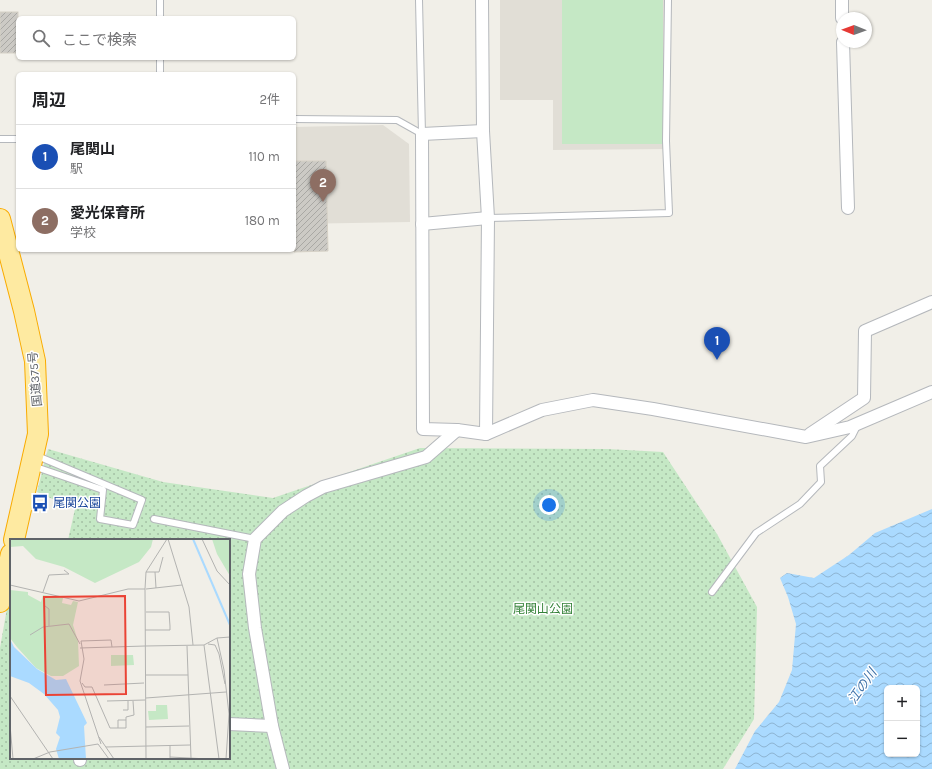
<!DOCTYPE html>
<html lang="ja">
<head>
<meta charset="utf-8">
<style>
	:root { --surface:#fff; --page:#f6f6f6; --text:#202124; --muted:#757577; --line:#e0e0e0; --accent:#ea4335 }
	body { margin:0; font-family:Karla,"Noto Sans JP",sans-serif; background:var(--page); color:var(--text) }
	.controls { position:absolute; right:12px; bottom:12px; display:grid; overflow:hidden; border-radius:6px; box-shadow:0 1px 3px #0004 }
	.controls button { width:36px; height:36px; display:grid; place-items:center; padding:0; border:0; border-bottom:1px solid var(--line); background:var(--surface); color:var(--text); font:20px sans-serif }
	.compass { position:absolute; left:836px; top:12px; width:36px; height:36px; border-radius:50%; background:var(--surface); box-shadow:0 1px 3px #0004; rotate:271deg }
	.you { position:absolute; left:549px; top:505px; width:14px; height:14px; margin:-10px; border:3px solid #fff; border-radius:50%; background:#1a73e8; box-shadow:0 0 0 6px #1a73e833 }
	.badge { display:grid; place-items:center; width:26px; height:26px; border-radius:50%; background:var(--accent); color:#fff; font-size:13px; font-weight:700 }
	.pin { position:absolute; translate:-50% -33px; filter:drop-shadow(0 1px 2px #0008) }
	.pin::after { content:''; position:absolute; top:21px; width:14px; height:12px; background:inherit; clip-path:polygon(0 0,100% 0,50% 100%) }
	.list { margin:0; padding:0; list-style:none }
	h2 { display:flex; justify-content:space-between; align-items:center; height:52px; margin:0; padding:0 16px; font-size:17px }
	h2 small { font-size:13px; font-weight:400; color:var(--muted) }
	.list li { display:grid; grid-template-columns:26px 1fr auto; gap:12px; align-items:center; box-sizing:border-box; height:64px; padding:0 16px; border-top:1px solid var(--line) }
	.list b { display:block; font-size:15px; white-space:nowrap }
	.list p { margin:0; font-size:13px; white-space:nowrap; color:var(--muted) }
	.list em { font-size:13px; font-style:normal; color:var(--muted) }
	.icon { flex:none; width:22px; height:22px; fill:none; stroke:currentColor; stroke-width:2; stroke-linecap:round; stroke-linejoin:round }
	.map { position:relative; flex:none; width:932px; height:769px; overflow:hidden }
	.search { position:absolute; background:var(--surface); box-shadow:0 1px 3px #0004; left:16px; top:16px; width:280px; height:44px; display:flex; align-items:center; gap:10px; box-sizing:border-box; padding:0 14px; border-radius:6px; color:var(--muted); font-size:15px }
	.panel { position:absolute; background:var(--surface); box-shadow:0 1px 3px #0004; left:16px; top:72px; width:280px; height:180px; border-radius:6px }
	.map>svg:first-child { display:block }
	.education { fill:#e1ded6 }
	.park { fill:url(#park-dots) }
	.pitch { fill:#c5e8c5 }
	.water { fill:url(#water-waves); fill-rule:evenodd }
	.building { fill:url(#building-hatch); stroke:#d6d1c6 }
	.lines { fill:none; stroke-linecap:round; stroke-linejoin:round }
	.service-casing { stroke:#b5b8bc; stroke-width:8 }
	.minor-casing { stroke:#b5b8bc; stroke-width:14 }
	.trunk-casing { stroke:#f9ab00; stroke-width:22 }
	.service { stroke:#fff; stroke-width:6 }
	.minor { stroke:#fff; stroke-width:12 }
	.trunk { stroke:#feeaa1; stroke-width:20 }
	.labels { text-anchor:middle; dominant-baseline:central; stroke-width:3; stroke-linejoin:round; paint-order:stroke }
	.street-label { font-size:12px; fill:#5f6368; stroke:#fff }
	.transit-label { font-size:12px; fill:#164399; stroke:#fff; text-anchor:start }
	.park-label { font-size:12px; fill:#348238; stroke:#fff }
	.water-label { font-size:13px; font-style:italic; fill:#4174aa; stroke:#fff }
	.inset-river { fill:none; stroke:#aadaff; stroke-width:2 }
	.inset-road { fill:none; stroke:#b3b3b1; stroke-width:1 }
	.view { fill:#ea4335; fill-opacity:0.15; stroke:#ea4335; stroke-width:2 }
	.inset-edge { fill:none; stroke:#5f6368; stroke-width:2 }
</style>
</head>
<body>
<div class="map">
<svg width="932" height="769" viewBox="0 0 932 769">
	<defs>
		<pattern id="park-dots" width="8" height="8" patternUnits="userSpaceOnUse"><rect width="8" height="8" fill="#c5e8c5"/><path d="M2 2h.1M6 6h.1" fill="none" stroke="#a3c0a4" stroke-width="1.8" stroke-linecap="round"/></pattern>
		<pattern id="water-waves" width="16" height="10" patternUnits="userSpaceOnUse"><rect width="16" height="10" fill="#aadaff"/><path d="M0 5q4-4 8 0t8 0" fill="none" stroke="#8eb4d2"/></pattern>
		<pattern id="building-hatch" width="6" height="6" patternUnits="userSpaceOnUse"><rect width="6" height="6" fill="#cccac5"/><path d="M-1 1l2-2M0 6l6-6M5 7l2-2" fill="none" stroke="#a9a8a4"/></pattern>
	</defs>
	<rect width="100%" height="100%" fill="#f1efe8"/>
	<!-- education -->
	<g class="education">
		<path d="M500,0h169l1,149 -117,1v-50h-53z"/>
		<path d="M383,125l26,19 1,78 -116,2v-97z"/>
	</g>
	<!-- park -->
	<path class="park" d="M420,448l187,1 56,3 54,82 40,73 -3,112 -31,50h-723v-121l10,-57h1v167h218v-218h-161l7,-31 -38,-17 11,-43 115,33 110,16z"/>
	<!-- pitch -->
	<rect class="pitch" x="562" y="0" width="101" height="144"/>
	<!-- water -->
	<path class="water" d="M932,509v260h-197l20,-38 24,-29 13,-32 4,-46 -8,-27 -8,-19 7,-5 27,5 35,-23 26,-22zM887,688h30v66h-30z"/>
	<!-- building -->
	<g class="building">
		<rect x="0" y="12" width="18" height="41"/>
		<path d="M294,161h32l2,90 -34,1z"/>
	</g>
	<g class="lines">
		<!-- service casing -->
		<g class="service-casing">
			<g id="service">
				<path d="M419,0l3,134"/>
				<path d="M160,18v-18"/>
				<path d="M160,74v-16"/>
				<path d="M294,119l103,1 25,14"/>
				<path d="M0,139h18"/>
				<path d="M488,218l181,-5 -3,-72 2,-141"/>
				<path d="M33,466l70,24 -3,29 33,6 9,-25 -107,-45"/>
				<path d="M154,519l101,20"/>
				<path d="M712,592l44,-59 44,-29 21,-22 -1,-16 32,-30 5,-10"/>
			</g>
		</g>
		<!-- minor casing -->
		<g class="minor-casing">
			<g id="minor">
				<path d="M482,0l1,131 5,87 -2,216"/>
				<path d="M842,0v18"/>
				<path d="M843,42l5,166"/>
				<path d="M483,131l-61,3 1,295 34,1 29,4 56,-24 51,-10 60,9 153,28 44,-10 82,-35"/>
				<path d="M422,224l66,-6"/>
				<path d="M810,434l54,-36 1,-67 67,-29"/>
				<path d="M229,724l43,2"/>
				<path d="M80,760v-2"/>
				<path d="M283,769l-11,-43 -17,-98 -6,-54 6,-35 28,-28 23,-15 17,-9 103,-30 31,-27"/>
			</g>
		</g>
		<!-- trunk casing -->
		<g class="trunk-casing">
			<g id="trunk">
				<path d="M0,219l24,92 11,50 3,73 -24,106"/>
				<path d="M0,602l11,-48"/>
			</g>
		</g>
		<!-- service -->
		<use href="#service" class="service"/>
		<!-- minor -->
		<use href="#minor" class="minor"/>
		<!-- trunk -->
		<use href="#trunk" class="trunk"/>
	</g>
	<!-- icons -->
	<defs>
		<g id="bus-bare" transform="scale(1.38)"><path d="M-5-6H5V4H4V6H2V4H-2V6H-4V4H-5ZM-3.5-4V0h7V-4ZM-3.5 1.2v1.5H-2V1.2ZM2 1.2v1.5H3.5V1.2Z" fill="#1a4fb4" stroke="#fff" stroke-width="2.5" paint-order="stroke"/></g>
	</defs>
	<g fill-rule="evenodd">
		<use href="#bus-bare" x="40" y="503"/>
	</g>
	<g class="labels">
		<!-- street labels -->
		<g class="street-label">
			<text transform="translate(35 379) rotate(-95)">国道375号</text>
		</g>
		<!-- transit labels -->
		<g class="transit-label">
			<text x="53" y="503">尾関公園</text>
		</g>
		<!-- park labels -->
		<g class="park-label">
			<text x="543" y="609">尾関山公園</text>
		</g>
		<!-- water labels -->
		<g class="water-label">
			<text transform="translate(862 686) rotate(-55)">江の川</text>
		</g>
	</g>
	<!-- overview -->
	<g transform="translate(10 539)">
		<rect width="220" height="220" fill="#f1efe8"/>
		<path d="M0,0h143l-2,8 -12,15 -44,21 -31,-16 -28,-8 -13,-13 -13,1zM202,0h18v37l-13,-22z" fill="#c5e8c5"/>
		<path d="M0,51l18,2v3l13,7 2,-7 20,3 -1,5 9,2 2,-4 5,1 -5,23 5,16 1,25 -16,10h-12l-15,-8 -19,-21 -7,-9z" fill="#c5e8c5"/>
		<path d="M101,116h22l1,10 -23,1zM146,166h11l1,14 -19,1 -1,-9h8z" fill="#c5e8c5"/>
		<path d="M0,100l4,8 23,22 19,11 10,-1 21,44 -3,3 2,33h-27l-3,-10 4,-12 -4,-4 4,-16 -2,-7 -14,-16 -15,-11 -19,-7z" fill="#aadaff"/>
		<path class="inset-river" d="M183,0l37,86"/>
		<path class="inset-road" d="M158,0l21,68 4,38M192,0l15,32 13,14M136,33h13l4,-15M145,33l1,16M0,46l69,16 49,-12h17l1,170M135,50l1,-17 21,-33M136,50l36,-4M33,53l6,-17 20,-1 -5,-4M35,67l4,3v17M135,91h25v-4l-1,-14h-23M20,96l13,-8 26,-3 11,20M207,99l7,32 5,44 -3,45M198,105l7,1 4,9 6,30M194,106l15,114M135,107l59,-1 13,-7 13,-1M177,107l4,112M70,109l65,-2M135,136h43M72,144l3,4h7l18,41h16v-11l8,-2 -1,-14M94,146l40,-2M0,157l43,63M136,159l80,-6M97,162l38,-1M113,171h5v-9M0,186l3,34M136,188l43,-1M108,189v-8h8M89,198l15,22M91,205l-21,-63 4,-22 -3,-18 30,-1 1,7M160,206v14M96,208l84,-2M160,218l38,2M23,220l17,-7 48,-8 11,15"/>
		<path class="view" d="M115,57l1,98 -80,1 -2,-98z"/>
		<rect width="220" height="220" class="inset-edge"/>
	</g>
</svg>
<div class="controls">
<button>+</button>
<button>−</button>
</div>
<svg class="compass" viewBox="-18 -18 36 36"><path d="M0-13l5 13h-10z" fill="#e53935"/><path d="M0 13l5-13h-10z" fill="#757577"/></svg>
<div class="you"></div>
<div class="pin badge" style="left:717px;top:360px;background:#1a4fb4">1</div>
<div class="pin badge" style="left:323px;top:202px;background:#8d6e63">2</div>
<div class="search"><svg class="icon" aria-label="search" viewBox="0 0 24 24"><circle cx="10" cy="10" r="6"/><path d="M15 15l6 6"/></svg>ここで検索</div>
<section class="panel">
<h2>周辺<small>2件</small></h2>
<ul class="list">
<li><span class="badge" style="background:#1a4fb4">1</span><div><b>尾関山</b><p>駅</p></div><em>110 m</em></li>
<li><span class="badge" style="background:#8d6e63">2</span><div><b>愛光保育所</b><p>学校</p></div><em>180 m</em></li>
</ul>
</section>
</div>
</body>
</html>
